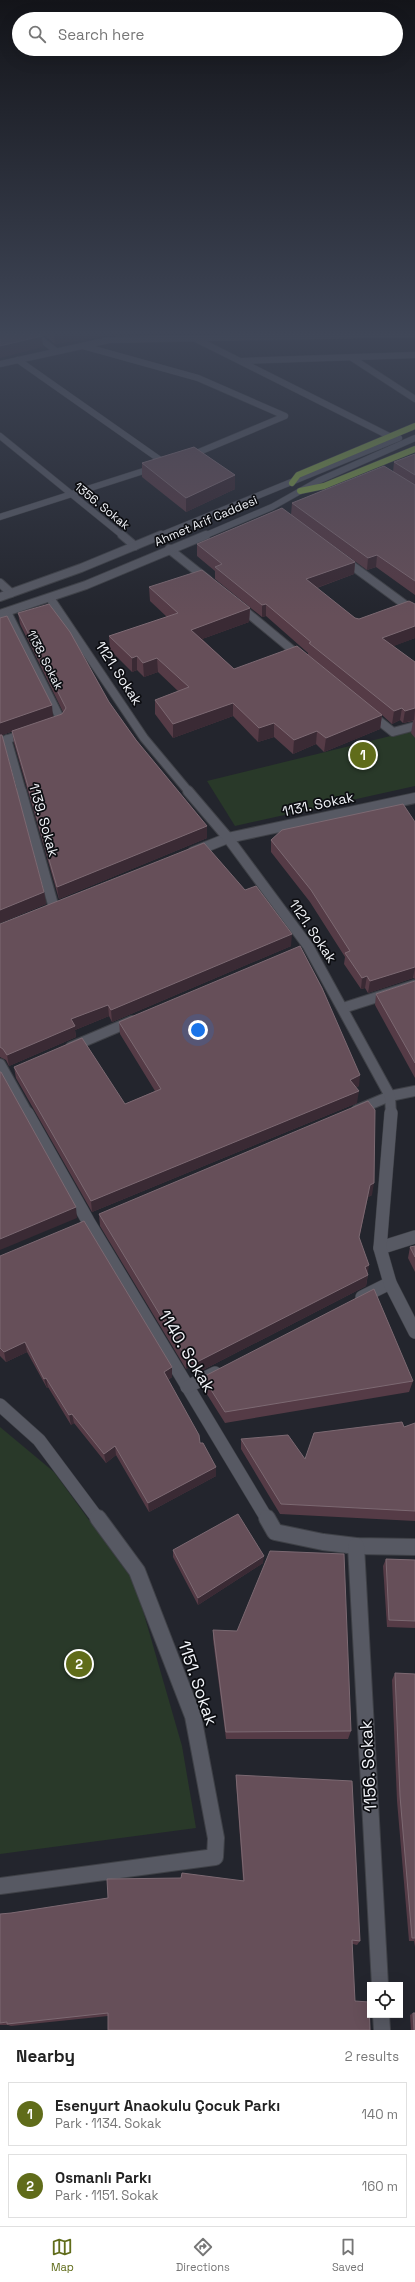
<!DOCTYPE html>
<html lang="en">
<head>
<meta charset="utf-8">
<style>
	:root { --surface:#fff; --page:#f2f2f2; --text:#222; --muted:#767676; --line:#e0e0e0; --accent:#606c1a }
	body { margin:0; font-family:"Space Grotesk",sans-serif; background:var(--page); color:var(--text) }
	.controls { position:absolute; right:12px; bottom:12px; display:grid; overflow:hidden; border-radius:0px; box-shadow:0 4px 16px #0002 }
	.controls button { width:36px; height:36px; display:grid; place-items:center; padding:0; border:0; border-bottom:1px solid var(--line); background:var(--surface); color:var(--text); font:20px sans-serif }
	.you { position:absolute; left:198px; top:1030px; width:14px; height:14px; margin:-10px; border:3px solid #fff; border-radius:50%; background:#1a73e8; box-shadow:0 0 0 6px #1a73e833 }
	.badge { display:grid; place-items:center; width:26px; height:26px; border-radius:50%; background:var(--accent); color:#fff; font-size:13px; font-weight:700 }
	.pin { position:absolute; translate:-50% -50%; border:2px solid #fff; box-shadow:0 1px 4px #0006 }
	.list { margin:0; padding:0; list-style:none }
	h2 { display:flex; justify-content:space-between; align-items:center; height:52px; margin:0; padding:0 16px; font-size:17px }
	h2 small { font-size:13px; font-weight:400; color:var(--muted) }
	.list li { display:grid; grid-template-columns:26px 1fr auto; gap:12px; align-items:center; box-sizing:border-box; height:64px; margin:0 8px 8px; padding:0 8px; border:1px solid var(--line); border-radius:0px }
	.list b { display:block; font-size:15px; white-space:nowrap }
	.list p { margin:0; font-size:13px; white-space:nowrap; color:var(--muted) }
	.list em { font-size:13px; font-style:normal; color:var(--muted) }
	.icon { flex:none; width:22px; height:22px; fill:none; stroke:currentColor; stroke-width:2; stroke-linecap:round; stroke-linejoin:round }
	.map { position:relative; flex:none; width:415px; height:2030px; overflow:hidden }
	.search { position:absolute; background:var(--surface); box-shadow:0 4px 16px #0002; left:12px; right:12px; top:12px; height:44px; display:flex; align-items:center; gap:10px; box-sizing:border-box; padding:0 14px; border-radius:22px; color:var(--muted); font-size:15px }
	.sheet { height:196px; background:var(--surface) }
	nav { display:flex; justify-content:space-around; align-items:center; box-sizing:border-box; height:56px; border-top:1px solid var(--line); background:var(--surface); font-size:11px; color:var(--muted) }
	nav a { display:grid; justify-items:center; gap:2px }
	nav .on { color:var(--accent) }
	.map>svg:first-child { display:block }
	.green { fill:#293929 }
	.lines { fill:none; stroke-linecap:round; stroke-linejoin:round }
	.minor-far4-casing { stroke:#3f4147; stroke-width:7 }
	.minor-far3-casing { stroke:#3f4147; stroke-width:10 }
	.minor-far2-casing { stroke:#3f4147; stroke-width:12 }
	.minor-far1-casing { stroke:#3f4147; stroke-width:14 }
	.minor-casing { stroke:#3f4147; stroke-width:18 }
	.tertiary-far3-casing { stroke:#3f4147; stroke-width:7 }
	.tertiary-far2-casing { stroke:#3f4147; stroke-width:10 }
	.tertiary-far1-casing { stroke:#3f4147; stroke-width:12 }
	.tertiary-casing { stroke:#3f4147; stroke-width:14 }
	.primary-casing { stroke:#3f4147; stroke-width:7 }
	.minor-far4 { stroke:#575963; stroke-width:6 }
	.minor-far3 { stroke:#575963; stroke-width:8 }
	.minor-far2 { stroke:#575963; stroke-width:10 }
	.minor-far1 { stroke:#575963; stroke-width:13 }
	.minor { stroke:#575963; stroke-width:16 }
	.tertiary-far3 { stroke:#575963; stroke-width:6 }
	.tertiary-far2 { stroke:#575963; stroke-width:8 }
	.tertiary-far1 { stroke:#575963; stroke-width:10 }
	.tertiary { stroke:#575963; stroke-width:13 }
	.primary { stroke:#7d9a46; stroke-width:6 }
	.wall { fill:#553b46 }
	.shaded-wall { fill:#3a2a34 }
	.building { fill:#664f59; stroke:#7c6972 }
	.labels { text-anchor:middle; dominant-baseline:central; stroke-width:3.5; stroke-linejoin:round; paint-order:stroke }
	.far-street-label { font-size:12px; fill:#f3f5fa; stroke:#0d0e12 }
	.street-label { font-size:14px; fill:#f3f5fa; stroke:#0d0e12 }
	.near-street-label { font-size:17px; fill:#f3f5fa; stroke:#0d0e12 }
</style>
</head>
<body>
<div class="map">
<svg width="415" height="2030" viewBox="0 0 415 2030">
	<rect width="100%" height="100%" fill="#23252d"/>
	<!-- green -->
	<g class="green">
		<path d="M415,730v56l-180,40 -28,-45z"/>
		<path d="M0,1427l54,45 81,111 47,163 14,82 -196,26z"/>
	</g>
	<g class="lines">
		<!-- minor-far4 casing -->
		<g class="minor-far4-casing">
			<g id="minor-far4">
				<path d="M33,333l23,18"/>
				<path d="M194,338l197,99"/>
				<path d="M83,346l115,32 87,38 -98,41"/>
				<path d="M352,358l63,41"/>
				<path d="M18,360l148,104"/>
				<path d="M243,361l172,-6"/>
				<path d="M0,436l123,100"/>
				<path d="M0,517l156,-50"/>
			</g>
		</g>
		<!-- minor-far3 casing -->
		<g class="minor-far3-casing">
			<g id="minor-far3">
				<path d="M122,535l13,11"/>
				<path d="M169,549l39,31"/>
				<path d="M343,559l72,53"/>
				<path d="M238,605l64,53"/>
				<path d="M7,612l54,108 -8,3"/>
				<path d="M369,713l24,19 22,-6"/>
				<path d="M7,739l15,53"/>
				<path d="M0,742l28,-10"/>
			</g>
		</g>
		<!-- minor-far2 casing -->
		<g class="minor-far2-casing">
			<g id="minor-far2">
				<path d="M21,791l33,117"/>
				<path d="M193,852l35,-14 187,-40"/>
				<path d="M343,1008l72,-23"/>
				<path d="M71,1047l61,-26"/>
				<path d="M0,1064l28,50"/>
				<path d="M357,1110l33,-14 25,-5"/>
			</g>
		</g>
		<!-- minor-far1 casing -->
		<g class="minor-far1-casing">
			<g id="minor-far1">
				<path d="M27,1113l61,108 179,298"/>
				<path d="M380,1248l35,-11"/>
				<path d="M362,1297l28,-14"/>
				<path d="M187,1387l28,-14"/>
				<path d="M0,1405l39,35 59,79"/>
			</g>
		</g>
		<!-- minor casing -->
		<g class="minor-casing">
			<g id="minor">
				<path d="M267,1518l8,14 48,10 33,4 59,1"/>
				<path d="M356,1546l24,439"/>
				<path d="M0,1886l215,-29 1,-19 -23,-122 -56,-145 -39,-53"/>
				<path d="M381,2015l1,15"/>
			</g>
		</g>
		<!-- tertiary-far3 casing -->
		<g class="tertiary-far3-casing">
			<g id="tertiary-far3">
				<path d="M0,364l109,-24 306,-6"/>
				<path d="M159,536l240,-98"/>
				<path d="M204,536l68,-29 46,-26 97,-43"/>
			</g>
		</g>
		<!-- tertiary-far2 casing -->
		<g class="tertiary-far2-casing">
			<g id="tertiary-far2">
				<path d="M0,583l11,10"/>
				<path d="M0,597l81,-29 80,-33"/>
				<path d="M50,598l94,140 45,54"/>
				<path d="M0,614l86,-29 120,-50"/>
			</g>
		</g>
		<!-- tertiary-far1 casing -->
		<g class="tertiary-far1-casing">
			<path id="tertiary-far1" d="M188,791l40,47 80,108 82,150 1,18"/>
		</g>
		<!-- tertiary casing -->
		<g class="tertiary-casing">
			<path id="tertiary" d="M391,1113l-11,135 10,35 25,49"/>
		</g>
		<!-- primary casing -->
		<g class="primary-casing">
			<g id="primary">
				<path d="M292,483l6,-8 117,-49"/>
				<path d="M300,491l24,-5 91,-37"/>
			</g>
		</g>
		<!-- minor-far4 -->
		<use href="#minor-far4" class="minor-far4"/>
		<!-- minor-far3 -->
		<use href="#minor-far3" class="minor-far3"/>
		<!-- minor-far2 -->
		<use href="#minor-far2" class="minor-far2"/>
		<!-- minor-far1 -->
		<use href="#minor-far1" class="minor-far1"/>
		<!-- minor -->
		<use href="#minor" class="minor"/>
		<!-- tertiary-far3 -->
		<use href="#tertiary-far3" class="tertiary-far3"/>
		<!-- tertiary-far2 -->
		<use href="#tertiary-far2" class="tertiary-far2"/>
		<!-- tertiary-far1 -->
		<use href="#tertiary-far1" class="tertiary-far1"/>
		<!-- tertiary -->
		<use href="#tertiary" class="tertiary"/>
		<!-- primary -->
		<use href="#primary" class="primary"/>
	</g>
	<!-- wall -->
	<g class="wall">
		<path d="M41,333h70v2l-56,9z"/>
		<path d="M415,454v141l-39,-28 -9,3 -58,-42 46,34 -1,12 -37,14 38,30 4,1 56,-15v34l-22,8 22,16v76l-4,-5 2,-12 -10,2 -3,-3 -8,4 -10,-9 -2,14 -56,23 -8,-8 -23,10 -19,-17 -16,5 -25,-26 -60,22 -18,-24v-14l23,-9 -20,-19 -14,5 -7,-7 -5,2 -22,-22 -1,-14 58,-19 -17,-16 -1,-14 101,21 -1,14 -47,17 32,30 112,17 -38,-31v-2l-42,-37 -4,1 -47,-38v-8l-18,-15v-12l94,-29 1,-12 101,-31 1,-10z"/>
		<path d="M142,463l93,12v14l-49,23 -44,-35z"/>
		<path d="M18,613l91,89 98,136 -148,61 -45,-156 -2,-12 29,-10 -36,13 -3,1 42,157 2,12 -46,19v-305l53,99 9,-3 1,-2 -43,-88z"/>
		<path d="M415,822v157l-2,-1 -45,15 -3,-5 -4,1 -17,-25 1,-7 -35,-55 -39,-50v-12z"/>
		<path d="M0,924l291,22 -179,76 -3,-6 -34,14 1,7 -67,29 -3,-6 -6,-3z"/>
		<path d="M415,981v97l-40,-73 1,-11z"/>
		<path d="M119,1022l240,64 -3,1 1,16 -265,109 -76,-134 -2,-11 111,37 30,-13 -35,-57z"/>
		<path d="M372,1195l-4,2 -9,41 9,36 -2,12 -171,88 -4,-8 -5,3 -86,-143 -1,-12z"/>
		<path d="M415,1246v26l-7,-14 2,-11z"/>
		<path d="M0,1256l172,111v10l-4,3 48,96 -67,36 -33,-57 -10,8 -32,-40 -3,2 -23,-38 -1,1 -20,-36 -21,10 -6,-6z"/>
		<path d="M203,1377l210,4 -4,11 -184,31 -22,-35z"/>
		<path d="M415,1423v98l-135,-7 -39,-65v-10l64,20 99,-32z"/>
		<path d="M173,1550l90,13 -65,42 -25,-48z"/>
		<path d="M386,1559l29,1v68l-28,-1 -4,-61z"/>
		<path d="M213,1630l138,101 -3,8h-122l-13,-100z"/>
		<path d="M395,1673l20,1v273l-1,-6h-5l-12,-140 -5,-121z"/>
		<path d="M236,1775l124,166 -3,4 -4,-1 -245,72 -97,10 -3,-1h-8v-111l11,-1 232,-33 -7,-98z"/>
		<path d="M413,2013l2,17h-4l-1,-15z"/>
	</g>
	<!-- shaded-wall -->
	<g class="shaded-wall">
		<path d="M54,333h57v2l-56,9z"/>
		<path d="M42,336l1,11 -43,11v-12z"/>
		<path d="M235,475v14l-49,23v-14z"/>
		<path d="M377,555l-1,12 -9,3 1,-12z"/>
		<path d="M355,562l-1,12 -49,18 1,-13z"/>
		<path d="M266,604v12l-4,1v-12z"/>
		<path d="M250,608l-1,14 -58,21v-13z"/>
		<path d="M415,626v12l-34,13 1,-13z"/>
		<path d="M137,656v14l-5,2v-14z"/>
		<path d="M157,658l1,14 -14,5 -1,-14z"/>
		<path d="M233,703v13l-60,22v-14z"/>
		<path d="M52,705l1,12 -48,17 -5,2v-13z"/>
		<path d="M402,708l-2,12 -8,4 2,-13z"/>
		<path d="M415,708l-1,12 -11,3 2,-12z"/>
		<path d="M382,715l-2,14 -56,23 2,-14z"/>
		<path d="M274,723v14l-16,5 1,-14z"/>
		<path d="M317,731l-1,13 -23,10 1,-14z"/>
		<path d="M207,826v12l-148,61 -2,-12z"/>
		<path d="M44,892l2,12 -46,19v-13z"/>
		<path d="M292,934l-1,12 -179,76 -1,-12z"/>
		<path d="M415,967l-2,11 -45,15 2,-12z"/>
		<path d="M367,976l-2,12 -4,1 1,-11z"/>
		<path d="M108,1005l1,11 -34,14 1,7 -67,29 -2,-11 64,-36z"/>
		<path d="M360,1075l-1,11 -11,5 2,-11z"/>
		<path d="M359,1091l-2,12 -265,109 -1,-11z"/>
		<path d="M374,1183l-2,12 -4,2 -11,51 13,-63z"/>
		<path d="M76,1207l1,11 -77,32v-11z"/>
		<path d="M369,1265l-3,21 -171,88v-11z"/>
		<path d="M25,1342l2,10 -21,10 -2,-10z"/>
		<path d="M190,1356l1,10 -5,3v-11z"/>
		<path d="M172,1367v10l-8,5v-10z"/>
		<path d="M46,1378l2,9 -1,1 -3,-9z"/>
		<path d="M72,1414l2,9 -3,2 -2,-10z"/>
		<path d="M115,1446l1,9 -10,8 -2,-9z"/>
		<path d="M216,1467v9l-67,36 -1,-9z"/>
		<path d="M264,1556l-1,7 -65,42v-7z"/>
	</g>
	<!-- building -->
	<g class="building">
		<path d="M0,333h39l3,3 -42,10z"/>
		<path d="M194,447l41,28 -49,23 -44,-35z"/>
		<path d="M415,454v21l-21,-13z"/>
		<path d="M384,466l31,19v96l-38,-26 -9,3 -76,-55z"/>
		<path d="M282,508l73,54 -49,17 49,39 4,1 50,-18 6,3v22l-33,12 33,24v46l-10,3 -3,-3 -8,3 -85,-68 2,-1 -45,-38 -4,1 -47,-38 7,-3 -25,-20z"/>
		<path d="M202,570l48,38 -59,22 43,39 63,-23 85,69 -56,23 -9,-7 -23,9 -20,-17 -15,5 -26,-25 -60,21 -18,-24 34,-13 -32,-29 -14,5 -6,-7 -5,2 -23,-22 69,-23 -29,-26z"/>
		<path d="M49,604l21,28 39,70 27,38 71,86 -150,61 -45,-156 50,-17 4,-6 -48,-95z"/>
		<path d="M7,616l45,89 -52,18v-105z"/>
		<path d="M0,735h2l42,157 -44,18z"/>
		<path d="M403,804l12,18v145l-45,14 -3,-5 -5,2 -17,-25 5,-2 -39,-61 -40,-50 11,-10z"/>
		<path d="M204,843l41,47 11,-4 36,48 -181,76 -3,-5 -37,14 4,7 -68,29 -4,-6 -3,-2v-123z"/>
		<path d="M300,946l22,42 38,87 -10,5 9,11 -268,110 -77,-134 68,-29 43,66 36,-15 -42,-67z"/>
		<path d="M415,981v82l-39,-69z"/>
		<path d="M0,1072h1l75,135 -76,32z"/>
		<path d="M368,1101l7,9 -1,73 -4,2 -11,52 10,28 -4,2 3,8 -173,88 -5,-7 -4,2 -87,-144z"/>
		<path d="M84,1221l88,146 -8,5 35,63 1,8h3l13,24 -68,36 -33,-57 -11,8 -32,-40 -3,1 -23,-37 -2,1 -19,-37 -21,10 -4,-4v-92z"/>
		<path d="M415,1246v11l-5,-10z"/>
		<path d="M374,1289l39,92 -188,31 -22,-35z"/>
		<path d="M402,1422l2,5 11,-4v88l-134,-7 -40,-65 47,-4 17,24 9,-26z"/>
		<path d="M238,1514l26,42 -66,42 -25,-48z"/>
		<path d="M270,1551l74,3 7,177 -125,1 -13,-102 24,1z"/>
		<path d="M386,1559l29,1v61l-26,-1z"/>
		<path d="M395,1673l20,1v264h-3l-12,-142z"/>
		<path d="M236,1775l116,6 8,160 -8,-1 3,61 14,1 1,28h-262v-17l-101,11v-2l-7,1v-109l11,-1 97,-15 -1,-19 74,-1 1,-5 62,8z"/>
		<path d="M413,2013h2v17h-1z"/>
	</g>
	<!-- sky -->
	<linearGradient id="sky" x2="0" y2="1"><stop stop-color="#131419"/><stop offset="0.54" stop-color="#3f4657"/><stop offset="1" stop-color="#3f4657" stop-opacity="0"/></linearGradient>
	<rect width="415" height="617" fill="url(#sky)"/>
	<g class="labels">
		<!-- far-street labels -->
		<g class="far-street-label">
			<text transform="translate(102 506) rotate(39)">1356. Sokak</text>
			<text transform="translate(206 521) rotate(-23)">Ahmet Arif Caddesi</text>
			<text transform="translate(45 660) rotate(63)">1138. Sokak</text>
		</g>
		<!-- street labels -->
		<g class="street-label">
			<text transform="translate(119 673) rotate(57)">1121. Sokak</text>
			<text transform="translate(318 804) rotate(-12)">1131. Sokak</text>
			<text transform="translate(44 820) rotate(74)">1139. Sokak</text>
			<text transform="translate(313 931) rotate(56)">1121. Sokak</text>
		</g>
		<!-- near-street labels -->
		<g class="near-street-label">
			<text transform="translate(187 1351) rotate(59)">1140. Sokak</text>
			<text transform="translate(198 1683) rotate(71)">1151. Sokak</text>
			<text transform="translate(368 1766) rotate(-93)">1156. Sokak</text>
		</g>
	</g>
</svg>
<div class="controls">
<button><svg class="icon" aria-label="locate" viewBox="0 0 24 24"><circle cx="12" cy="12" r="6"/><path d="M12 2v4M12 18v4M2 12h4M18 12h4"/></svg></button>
</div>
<div class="you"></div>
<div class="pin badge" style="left:363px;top:755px">1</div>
<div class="pin badge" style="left:79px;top:1664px">2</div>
<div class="search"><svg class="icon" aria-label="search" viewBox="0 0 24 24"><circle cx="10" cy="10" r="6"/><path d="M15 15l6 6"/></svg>Search here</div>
</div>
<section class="sheet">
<h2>Nearby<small>2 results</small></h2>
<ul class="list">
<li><span class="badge">1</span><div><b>Esenyurt Anaokulu Çocuk Parkı</b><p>Park · 1134. Sokak</p></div><em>140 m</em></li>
<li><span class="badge">2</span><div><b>Osmanlı Parkı</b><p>Park · 1151. Sokak</p></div><em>160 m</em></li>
</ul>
</section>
<nav>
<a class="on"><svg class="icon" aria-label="map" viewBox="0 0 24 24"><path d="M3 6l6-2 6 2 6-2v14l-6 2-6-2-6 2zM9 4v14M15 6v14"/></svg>Map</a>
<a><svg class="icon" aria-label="directions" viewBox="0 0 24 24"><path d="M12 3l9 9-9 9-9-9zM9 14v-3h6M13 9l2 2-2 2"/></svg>Directions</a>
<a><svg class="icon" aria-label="saved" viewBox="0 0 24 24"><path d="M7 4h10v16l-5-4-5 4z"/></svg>Saved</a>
</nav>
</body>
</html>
